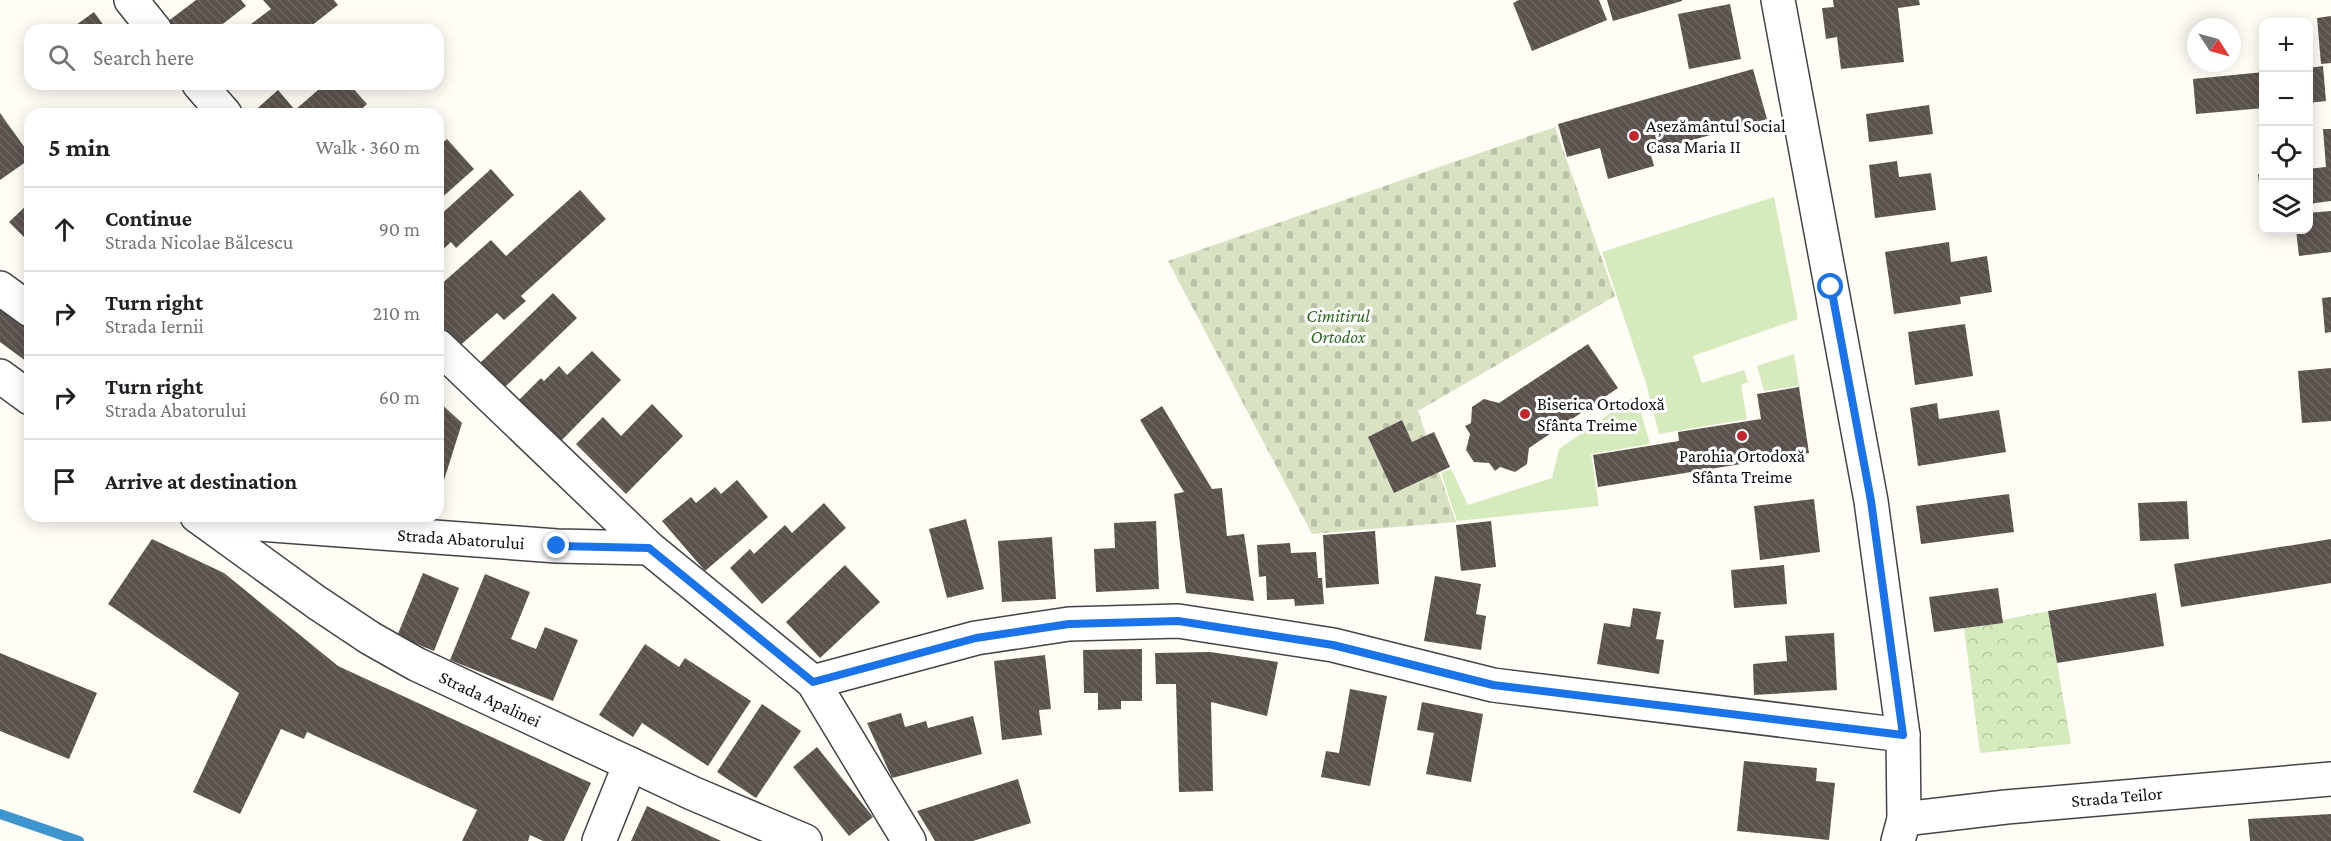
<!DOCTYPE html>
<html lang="en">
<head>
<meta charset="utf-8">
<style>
	:root { --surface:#fff; --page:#f2f2f2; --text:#202124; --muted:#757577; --line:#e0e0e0 }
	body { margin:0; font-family:"Crimson Pro",serif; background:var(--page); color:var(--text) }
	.controls { position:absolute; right:18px; top:18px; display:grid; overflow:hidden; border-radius:12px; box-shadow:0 3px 15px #0003 }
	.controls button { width:54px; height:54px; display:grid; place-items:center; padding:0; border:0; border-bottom:2px solid var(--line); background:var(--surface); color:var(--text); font:30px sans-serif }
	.compass { position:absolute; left:2187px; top:18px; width:54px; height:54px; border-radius:50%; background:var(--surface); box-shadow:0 3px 15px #0003; rotate:126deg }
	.stop { position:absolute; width:18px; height:18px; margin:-14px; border:4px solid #1a73e8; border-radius:50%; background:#fff }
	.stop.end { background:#1a73e8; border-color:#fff; box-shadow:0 2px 6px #0008 }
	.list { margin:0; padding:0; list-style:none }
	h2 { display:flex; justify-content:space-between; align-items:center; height:78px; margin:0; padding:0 24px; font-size:26px }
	h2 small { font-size:20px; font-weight:400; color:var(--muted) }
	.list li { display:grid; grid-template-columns:39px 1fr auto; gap:18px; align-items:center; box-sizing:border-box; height:84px; padding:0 24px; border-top:2px solid var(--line) }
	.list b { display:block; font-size:22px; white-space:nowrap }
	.list p { margin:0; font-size:20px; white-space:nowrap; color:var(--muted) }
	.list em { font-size:20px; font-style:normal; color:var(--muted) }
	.icon { flex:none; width:33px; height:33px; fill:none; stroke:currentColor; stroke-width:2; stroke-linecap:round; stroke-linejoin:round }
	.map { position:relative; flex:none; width:2331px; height:841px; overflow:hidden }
	.search { position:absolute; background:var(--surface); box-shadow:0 3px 15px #0003; left:24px; top:24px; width:420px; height:66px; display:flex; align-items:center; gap:15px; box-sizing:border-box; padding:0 21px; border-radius:18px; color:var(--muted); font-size:22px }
	.panel { position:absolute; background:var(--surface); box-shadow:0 3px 15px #0003; left:24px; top:108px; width:420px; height:414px; border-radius:18px }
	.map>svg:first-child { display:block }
	.grass { fill:#d5ebbd }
	.cemetery { fill:url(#cemetery-stones) }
	.park { fill:url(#park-crowns) }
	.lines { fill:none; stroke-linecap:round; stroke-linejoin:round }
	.stream { stroke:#3f96cf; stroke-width:10 }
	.building { fill:url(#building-back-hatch) }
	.minor-casing { stroke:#444; stroke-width:36 }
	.minor { stroke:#fff; stroke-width:33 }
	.route { stroke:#1a73e8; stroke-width:8 }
	.poi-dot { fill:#c4262e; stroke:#fff; stroke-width:2 }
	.labels { text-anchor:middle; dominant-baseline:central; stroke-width:6; stroke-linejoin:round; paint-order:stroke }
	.poi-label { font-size:18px; fill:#111; stroke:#fff; text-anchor:start }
	.park-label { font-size:18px; font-style:italic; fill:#2f6b1f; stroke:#fff }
	.street-label { font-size:18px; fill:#111; stroke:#fff }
</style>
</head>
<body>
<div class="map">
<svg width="2331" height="841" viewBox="0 0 2331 841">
	<defs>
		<pattern id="cemetery-stones" width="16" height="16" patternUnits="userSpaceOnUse" patternTransform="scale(1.5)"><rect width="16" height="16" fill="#d9e3c4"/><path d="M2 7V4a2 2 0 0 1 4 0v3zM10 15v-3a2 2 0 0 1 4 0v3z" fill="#b9c2a7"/></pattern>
		<pattern id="park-crowns" width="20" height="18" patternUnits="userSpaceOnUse" patternTransform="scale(1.5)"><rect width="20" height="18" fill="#d5ebbd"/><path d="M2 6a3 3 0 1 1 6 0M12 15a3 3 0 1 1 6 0" fill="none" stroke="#b6c8a1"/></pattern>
		<pattern id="building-back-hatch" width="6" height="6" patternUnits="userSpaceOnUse" patternTransform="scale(1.5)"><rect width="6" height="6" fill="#5a524d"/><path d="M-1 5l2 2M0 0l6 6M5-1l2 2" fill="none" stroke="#6d6662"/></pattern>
	</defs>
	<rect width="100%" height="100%" fill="#fffdf5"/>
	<!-- grass -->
	<g class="grass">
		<path d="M1774,197l24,122 -105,37 9,27 42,-13 4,12 -7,3 6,34 -88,15 -13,-51 -44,-131z"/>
		<path d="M1794,354l5,32 -35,5 -7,-25z"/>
		<path d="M1636,395l14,49 -59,10 8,52 -142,15 -16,-48 10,-4 17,36 84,-27 7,-29z"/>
	</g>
	<!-- cemetery -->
	<path class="cemetery" d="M1555,127l60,169 -197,115 38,111 -144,12 -144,-273z"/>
	<!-- park -->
	<path class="park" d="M2048,611l23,133 -91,9 -16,-125z"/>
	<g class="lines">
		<!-- stream -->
		<path class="stream" d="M0,814l79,27"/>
	</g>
	<!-- building -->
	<g class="building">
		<path d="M196,0h45l5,6 -31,24h-42l-6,-8z"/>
		<path d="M263,0h71l4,5 -32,25h-63l28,-21z"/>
		<path d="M1519,0h80l8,20 -75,31 -19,-48z"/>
		<path d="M1607,0h75v1l-69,20z"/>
		<path d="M1833,0h86l1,5 -22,3 6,54 -63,7 -4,-32 -11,2 -4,-31 12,-1z"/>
		<path d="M1730,4l11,55 -52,10 -11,-55z"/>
		<path d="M94,12l13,18h-38z"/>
		<path d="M2331,16v47l-10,1 -4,-46z"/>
		<path d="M2323,66l3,35 -18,2v-35z"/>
		<path d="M1753,69l14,50 -117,33 4,14 -46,13 -8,-31 -33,9 -9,-33z"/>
		<path d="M2264,72v36l-68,6 -3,-35z"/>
		<path d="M325,84h24l18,20 -11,10h-105l27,-24 17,20z"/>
		<path d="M1929,105l4,29 -64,8 -3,-28z"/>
		<path d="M0,113l30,42v4l-30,21z"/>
		<path d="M2323,129h8v72l-23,3v-35l18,-2z"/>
		<path d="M447,139l27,30 -36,32v-54z"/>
		<path d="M1897,161l2,16 32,-4 5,37 -61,8 -6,-53z"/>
		<path d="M491,169l23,26 -58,53 -5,-6 -13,12v-37z"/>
		<path d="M2258,174h6v36h-2z"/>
		<path d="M580,190l26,29 -85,77 5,5 -22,19 -7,-7 -41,36 -18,-20v-42l53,-47 15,16z"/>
		<path d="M30,202v41l-21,-21z"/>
		<path d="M2331,211v41l-32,4 -3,-26h12v-17z"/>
		<path d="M1949,242l2,20 36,-6 5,36 -32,5 1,7 -67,10 -9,-62z"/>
		<path d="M553,293l24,25 -73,70 -24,-25z"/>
		<path d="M2331,297v35l-6,1 -3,-35z"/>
		<path d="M0,304l30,23v37l-30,-22z"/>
		<path d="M1965,324l8,52 -58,9 -7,-53z"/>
		<path d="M1588,344l30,44 -89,60 -2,16 -12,8 -15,-5 -5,4 -6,-8 -15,-1 -8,-12 4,-16 -5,-8 6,-3 1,-16 12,-8 15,4z"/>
		<path d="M592,351l29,29 -60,61 -42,-41 22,-22 3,3 15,-15 8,9z"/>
		<path d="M2331,368v53l-29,2 -4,-52z"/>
		<path d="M1799,387l10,66 -211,34 -5,-32 86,-14 -1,-9 83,-13 -4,-25z"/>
		<path d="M438,401l24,22 -23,73h-1z"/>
		<path d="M1937,403l2,16 60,-9 7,42 -88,14 -8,-58z"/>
		<path d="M652,404l31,32 -57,58 -50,-50 27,-27 18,19z"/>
		<path d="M1162,406l50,83 10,-1 5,48 17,-2 10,67 -68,-8 -12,-99 10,-2 -44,-72z"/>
		<path d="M1402,420l10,22 22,-10 16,35 -56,26 -26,-56z"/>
		<path d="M737,480l31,37 -63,54 -43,-50 29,-24 5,6 19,-16 6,7z"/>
		<path d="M2009,494l5,38 -93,12 -5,-38z"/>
		<path d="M1814,499l6,53 -60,8 -6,-54z"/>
		<path d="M2187,501l2,38 -49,2 -2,-38z"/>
		<path d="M824,503l22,25 -84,76 -32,-36 20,-19 4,5 31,-29 7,8z"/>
		<path d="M966,519l18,70 -37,9 -18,-69z"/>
		<path d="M1156,521l3,68 -63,3 -2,-43 21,-1 -1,-25z"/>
		<path d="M1491,521l5,46 -35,4 -5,-46z"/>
		<path d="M1375,531l4,53 -53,4 -3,-53z"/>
		<path d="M1052,537l4,62 -54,3 -4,-61z"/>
		<path d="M152,539l72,34 114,93 253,117 -27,58h-21l-13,-6 -2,6h-66l15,-31 -170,-78 -3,7 -23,-10 -41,85 -47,-22 46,-99 -131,-89z"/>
		<path d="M2331,539v44l-150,24 -7,-43z"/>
		<path d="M1290,543l1,10 25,-1 2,26h4l2,26 -29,2 -1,-7 -27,1 -1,-24 -7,1 -2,-32z"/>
		<path d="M845,565l35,37 -60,56 -34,-36z"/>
		<path d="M1784,565l3,39 -53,4 -3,-38z"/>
		<path d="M423,573l36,15 -25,63 -37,-15z"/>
		<path d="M485,574l45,18 -19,47 25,10 9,-22 33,13 -25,61 -103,-41z"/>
		<path d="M1435,576l46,8 -5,30 10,2 -5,34 -57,-9z"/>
		<path d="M1998,588l5,35 -69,9 -5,-35z"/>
		<path d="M2156,593l8,53 -107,17 -9,-52z"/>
		<path d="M1633,608l28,4 -5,27 8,1 -5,34 -62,-10 7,-41 26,4z"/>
		<path d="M1834,633l3,57 -83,5 -1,-31 34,-3 -2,-25z"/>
		<path d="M645,644l34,23 6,-9 66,43 -43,65 -66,-43 -9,14 -34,-22z"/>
		<path d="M1142,649v52h-21v8l-23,1v-17h-14l-1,-43z"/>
		<path d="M1210,652l68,10 -11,54 -56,-14 2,89 -34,1 -3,-108h-20l-1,-31z"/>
		<path d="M0,653l97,40 -28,66 -69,-28z"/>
		<path d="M1045,655l6,54 -12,1 3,25 -40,5 -8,-79z"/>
		<path d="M1350,689l37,7 -17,90 -49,-9 5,-26 13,2z"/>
		<path d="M1422,702l61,12 -12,68 -45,-8 8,-41 -17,-3z"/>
		<path d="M762,704l39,27 -45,67 -39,-26z"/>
		<path d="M901,713l4,14 21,-6 2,7 45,-12 9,38 -90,24 -25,-55z"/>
		<path d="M817,747l56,70 -24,19 -56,-69z"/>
		<path d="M1744,761l73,7 -1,13 19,2 -6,57 -92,-9z"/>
		<path d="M1018,779l13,44 -58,18h-38l-18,-30z"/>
		<path d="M647,806l74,35h-90z"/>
		<path d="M2331,814v27h-81l-2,-22z"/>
	</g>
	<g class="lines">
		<!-- minor casing -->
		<g class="minor-casing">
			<g id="minor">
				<path d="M131,0l24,30"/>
				<path d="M1778,0l93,501 32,234 1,84 -6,22"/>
				<path d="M199,84l26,30"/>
				<path d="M0,288l30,22"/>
				<path d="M438,346l211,202 164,134 96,159"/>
				<path d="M0,376l30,22"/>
				<path d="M197,516l119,86 54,36 46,26 276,129 113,48"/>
				<path d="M204,520l353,26 92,2"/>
				<path d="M813,682l163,-44 93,-14 109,-3 155,24 160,40 410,50"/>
				<path d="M1904,819l102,-12 325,-28"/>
				<path d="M599,841l31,-77"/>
			</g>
		</g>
		<!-- minor -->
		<use href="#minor" class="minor"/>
	</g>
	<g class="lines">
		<!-- route -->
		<path class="route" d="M557,546l92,2 164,134 163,-44 93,-14 109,-3 155,24 160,40 410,50 -32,-234 -40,-214"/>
	</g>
	<!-- markers -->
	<g class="poi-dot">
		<circle cx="1634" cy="136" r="6"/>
		<circle cx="1525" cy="414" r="6"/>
		<circle cx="1742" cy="436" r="6"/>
	</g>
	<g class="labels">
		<!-- poi labels -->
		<g class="poi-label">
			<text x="1646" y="126">Așezământul Social<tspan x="1646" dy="21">Casa Maria II</tspan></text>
			<text x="1537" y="404">Biserica Ortodoxă<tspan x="1537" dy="21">Sfânta Treime</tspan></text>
			<text x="1742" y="456" text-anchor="middle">Parohia Ortodoxă<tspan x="1742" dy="21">Sfânta Treime</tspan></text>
		</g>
		<!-- park labels -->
		<g class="park-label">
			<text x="1338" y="316">Cimitirul<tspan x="1338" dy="21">Ortodox</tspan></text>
		</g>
		<!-- street labels -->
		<g class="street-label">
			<text transform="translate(461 539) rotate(4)">Strada Abatorului</text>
			<text transform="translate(490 699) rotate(25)">Strada Apalinei</text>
			<text transform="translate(2117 797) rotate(-5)">Strada Teilor</text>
		</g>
	</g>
</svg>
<div class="controls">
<button>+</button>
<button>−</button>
<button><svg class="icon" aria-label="locate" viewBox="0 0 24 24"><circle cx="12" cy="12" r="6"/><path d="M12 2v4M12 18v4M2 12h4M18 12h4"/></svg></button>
<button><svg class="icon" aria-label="layers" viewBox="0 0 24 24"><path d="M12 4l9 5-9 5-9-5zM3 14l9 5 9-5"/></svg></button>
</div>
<svg class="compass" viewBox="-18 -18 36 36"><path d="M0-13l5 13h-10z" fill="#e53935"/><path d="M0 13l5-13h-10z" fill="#757577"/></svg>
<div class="stop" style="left:1831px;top:287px"></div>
<div class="stop end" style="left:557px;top:546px"></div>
<div class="search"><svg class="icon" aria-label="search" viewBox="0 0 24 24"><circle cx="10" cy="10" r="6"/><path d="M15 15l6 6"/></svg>Search here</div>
<section class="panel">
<h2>5 min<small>Walk · 360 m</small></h2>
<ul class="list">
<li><svg class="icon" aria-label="ahead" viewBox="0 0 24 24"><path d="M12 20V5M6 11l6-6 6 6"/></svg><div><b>Continue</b><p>Strada Nicolae Bălcescu</p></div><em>90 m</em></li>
<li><svg class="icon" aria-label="right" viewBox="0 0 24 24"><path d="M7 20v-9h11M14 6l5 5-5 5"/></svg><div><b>Turn right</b><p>Strada Iernii</p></div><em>210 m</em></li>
<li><svg class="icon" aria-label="right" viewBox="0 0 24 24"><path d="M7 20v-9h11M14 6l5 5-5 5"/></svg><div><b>Turn right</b><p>Strada Abatorului</p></div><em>60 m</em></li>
<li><svg class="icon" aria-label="arrive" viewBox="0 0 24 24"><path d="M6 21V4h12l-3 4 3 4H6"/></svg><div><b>Arrive at destination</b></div></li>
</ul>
</section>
</div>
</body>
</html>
